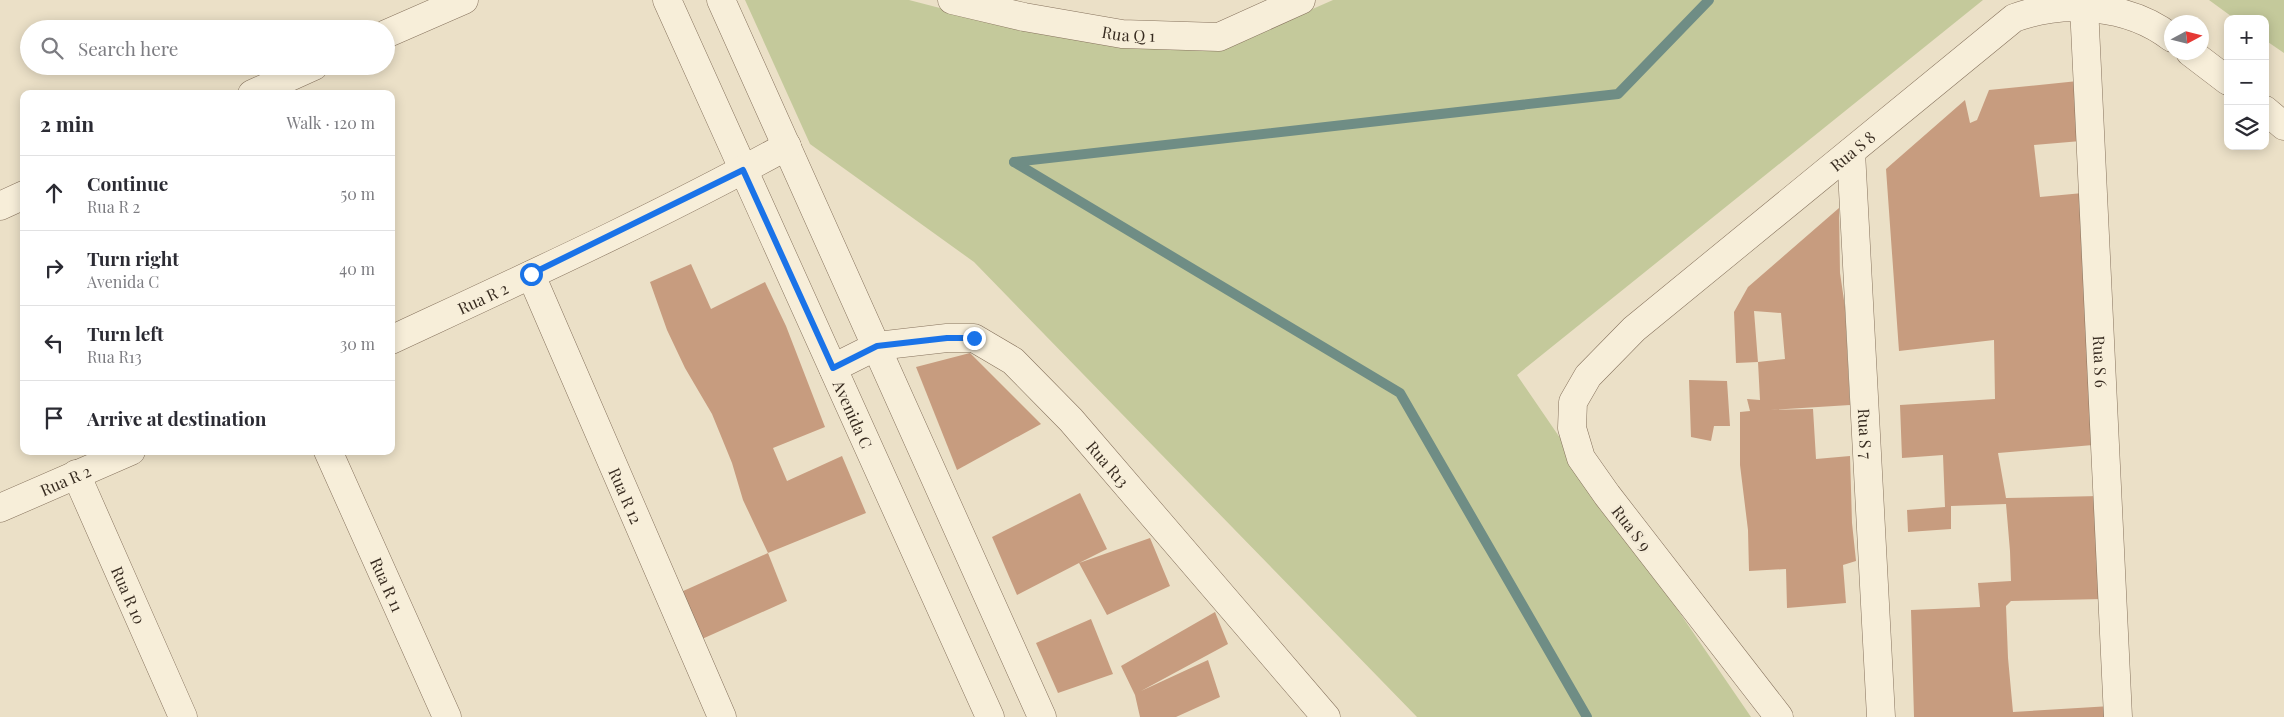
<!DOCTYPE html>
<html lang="en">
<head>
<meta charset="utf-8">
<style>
	:root { --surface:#fff; --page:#f7f7f7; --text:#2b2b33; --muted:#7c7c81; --line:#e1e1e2 }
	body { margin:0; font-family:"Playfair Display",serif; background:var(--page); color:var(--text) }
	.controls { position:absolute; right:15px; top:15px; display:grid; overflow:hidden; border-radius:10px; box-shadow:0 2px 12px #0003 }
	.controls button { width:45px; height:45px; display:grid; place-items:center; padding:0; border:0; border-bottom:1px solid var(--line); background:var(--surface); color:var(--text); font:25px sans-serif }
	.compass { position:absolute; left:2164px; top:15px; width:45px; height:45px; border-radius:50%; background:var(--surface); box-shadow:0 2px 12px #0003; rotate:83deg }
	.stop { position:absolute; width:15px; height:15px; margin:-11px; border:4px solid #1a73e8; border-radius:50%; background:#fff }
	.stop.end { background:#1a73e8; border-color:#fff; box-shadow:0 1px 5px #0008 }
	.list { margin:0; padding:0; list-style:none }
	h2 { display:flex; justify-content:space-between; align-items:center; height:65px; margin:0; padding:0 20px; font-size:21px }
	h2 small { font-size:16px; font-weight:400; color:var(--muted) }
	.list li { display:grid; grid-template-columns:32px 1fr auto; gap:15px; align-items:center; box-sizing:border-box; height:75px; padding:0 20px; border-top:1px solid var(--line) }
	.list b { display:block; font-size:19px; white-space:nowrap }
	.list p { margin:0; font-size:16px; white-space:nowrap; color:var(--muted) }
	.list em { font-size:16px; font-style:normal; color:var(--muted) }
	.icon { flex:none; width:28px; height:28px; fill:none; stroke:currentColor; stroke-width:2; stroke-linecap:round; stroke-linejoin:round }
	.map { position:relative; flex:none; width:2284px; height:717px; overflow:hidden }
	.search { position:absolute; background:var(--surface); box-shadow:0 2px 12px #0003; left:20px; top:20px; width:375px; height:55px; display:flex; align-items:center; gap:12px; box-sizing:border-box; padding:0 18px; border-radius:28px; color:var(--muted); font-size:19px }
	.panel { position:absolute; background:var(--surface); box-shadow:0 2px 12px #0003; left:20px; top:90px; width:375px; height:365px; border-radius:10px }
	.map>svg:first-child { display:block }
	.green { fill:#c4c99b }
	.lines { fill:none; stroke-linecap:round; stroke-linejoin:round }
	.stream { stroke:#6f8d85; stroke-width:10 }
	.building { fill:#c79c7f }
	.street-casing { stroke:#86725d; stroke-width:29 }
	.street { stroke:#f7eed9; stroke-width:28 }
	.route { stroke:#1a73e8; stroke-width:6 }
	.labels { text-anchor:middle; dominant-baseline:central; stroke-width:4.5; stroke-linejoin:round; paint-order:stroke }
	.street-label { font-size:16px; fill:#372b20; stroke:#f3ead6 }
</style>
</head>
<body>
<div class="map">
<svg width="2284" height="717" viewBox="0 0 2284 717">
	<rect width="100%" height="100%" fill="#ebe0c7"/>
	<!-- green -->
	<g class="green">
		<path d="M745,0h164l112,29 198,21 114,-50h650l-466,375 234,342h-334l-443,-455 -164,-118z"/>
		<path d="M2209,0h75v53l-19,-13v-21h-30z"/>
	</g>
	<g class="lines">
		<!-- stream -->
		<g class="stream">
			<path d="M1014,162l386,231 187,324"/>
			<path d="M1014,162l604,-68 91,-94"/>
		</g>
	</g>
	<!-- building -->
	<g class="building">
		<path d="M2078,81l3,60 -47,4 6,52 43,-4 10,252 -95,8 8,45 93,-2 5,103 -93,2 -5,5 2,52 5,54 98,-6v11h-197l-3,-107 69,-3 -2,-24 33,-2 -1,-30 -4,-47 -55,2v23l-43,3 -1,-22 38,-3 -2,-52 -41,3 -2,-53 95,-6 -1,-59 -95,11 -13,-182 79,-69 5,23 7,-3 12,-30z"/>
		<path d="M1839,208l1,65 5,34 5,98 -80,5 43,-1 3,50 34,-3 2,67 4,38 -13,4 3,38 -59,5 -1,-39 -37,2 -1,-41 -8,-65v-53l10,-1 -3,-12 13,1 -2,-38 27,-3 -4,-46 -27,-2 4,51 -22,1 -2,-51 14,-25z"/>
		<path d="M691,264l20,45 54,-27 21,44 39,101 -52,21 14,33 55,-25 24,57 -98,40 -25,-53 -11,-37 -20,-49 -27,-46 -18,-38 -17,-48z"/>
		<path d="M970,353l71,71 -84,46 -41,-103z"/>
		<path d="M1689,380l38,1 3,45h-16l-3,15 -20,-4z"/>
		<path d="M1080,493l27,56 -28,14 71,-25 20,48 -63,29 -28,-52 -62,32 -25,-58z"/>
		<path d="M768,553l19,48 -85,38 -21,-47z"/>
		<path d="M1215,612l13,32 -87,47 67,-31 12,37 -44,20h-36l-5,-22 -14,-29z"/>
		<path d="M1091,619l22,55 -55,19 -22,-50z"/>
	</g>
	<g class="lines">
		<!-- street casing -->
		<g class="street-casing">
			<g id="street">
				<path id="s1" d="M667,0l323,717"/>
				<path d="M721,0l321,717"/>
				<path id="s2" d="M952,0l72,17 98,17 97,3 82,-37"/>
				<path id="s3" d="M2084,6l34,711"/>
				<path d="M386,34l78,-34"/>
				<path d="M2190,52l38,29"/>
				<path d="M252,94l62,-28"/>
				<path d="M2265,110l19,16"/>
				<path id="s4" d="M1851,152l30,565"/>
				<path d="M0,206l24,-11"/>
				<path id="s5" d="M531,275l191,442"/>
				<path id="s6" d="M391,340c133,-62 267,-123 396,-194"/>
				<path id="s7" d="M833,368l44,-22 70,-8h27l39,23 58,59 255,297"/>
				<path id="s8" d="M328,451l119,266"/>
				<path id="s9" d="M76,474l107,243"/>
				<path id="s10" d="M0,508l131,-57"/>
				<path id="s11" d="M1779,717l-172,-222 -26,-37 -9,-30 1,-26 15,-26 46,-47 380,-311c49,-18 115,-14 158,20"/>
			</g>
		</g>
		<!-- street -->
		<use href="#street" class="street"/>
	</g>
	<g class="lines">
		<!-- route -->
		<path class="route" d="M531,274l212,-104 90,198 44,-22 70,-8h27"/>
	</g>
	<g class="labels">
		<!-- street labels -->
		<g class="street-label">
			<text stroke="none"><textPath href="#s2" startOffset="180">Rua Q 1</textPath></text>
			<text stroke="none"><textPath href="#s11" startOffset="761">Rua S 8</textPath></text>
			<text stroke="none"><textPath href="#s6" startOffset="101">Rua R 2</textPath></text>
			<text stroke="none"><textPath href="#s3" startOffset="356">Rua S 6</textPath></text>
			<text stroke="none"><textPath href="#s1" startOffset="454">Avenida C</textPath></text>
			<text stroke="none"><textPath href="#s4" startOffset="282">Rua S 7</textPath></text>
			<text stroke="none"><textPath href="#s7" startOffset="332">Rua R13</textPath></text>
			<text stroke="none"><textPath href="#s10" startOffset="71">Rua R 2</textPath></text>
			<text stroke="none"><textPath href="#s5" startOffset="240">Rua R 12</textPath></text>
			<text transform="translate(1632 528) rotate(52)">Rua S 9</text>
			<text stroke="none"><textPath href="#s8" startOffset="146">Rua R 11</textPath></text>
			<text stroke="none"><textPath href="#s9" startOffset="132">Rua R 10</textPath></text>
		</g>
	</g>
</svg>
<div class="controls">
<button>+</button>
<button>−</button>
<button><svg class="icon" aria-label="layers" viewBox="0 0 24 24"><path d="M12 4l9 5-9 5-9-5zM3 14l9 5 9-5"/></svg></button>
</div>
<svg class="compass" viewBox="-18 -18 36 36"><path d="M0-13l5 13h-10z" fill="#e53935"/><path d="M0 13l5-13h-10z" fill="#7c7c81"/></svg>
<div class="stop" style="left:531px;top:274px"></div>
<div class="stop end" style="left:974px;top:338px"></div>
<div class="search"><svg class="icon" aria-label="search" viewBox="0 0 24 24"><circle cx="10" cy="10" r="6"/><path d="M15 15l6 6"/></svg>Search here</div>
<section class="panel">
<h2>2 min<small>Walk · 120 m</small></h2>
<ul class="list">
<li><svg class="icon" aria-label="ahead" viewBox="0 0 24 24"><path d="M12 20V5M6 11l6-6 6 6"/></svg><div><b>Continue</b><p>Rua R 2</p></div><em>50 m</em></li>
<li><svg class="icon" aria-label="right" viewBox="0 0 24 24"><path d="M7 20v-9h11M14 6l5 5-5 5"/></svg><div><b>Turn right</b><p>Avenida C</p></div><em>40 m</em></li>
<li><svg class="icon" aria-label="left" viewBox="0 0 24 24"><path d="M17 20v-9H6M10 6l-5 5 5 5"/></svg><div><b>Turn left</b><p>Rua R13</p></div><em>30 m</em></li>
<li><svg class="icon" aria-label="arrive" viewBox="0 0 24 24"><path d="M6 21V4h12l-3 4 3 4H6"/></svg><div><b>Arrive at destination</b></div></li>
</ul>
</section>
</div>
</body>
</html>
